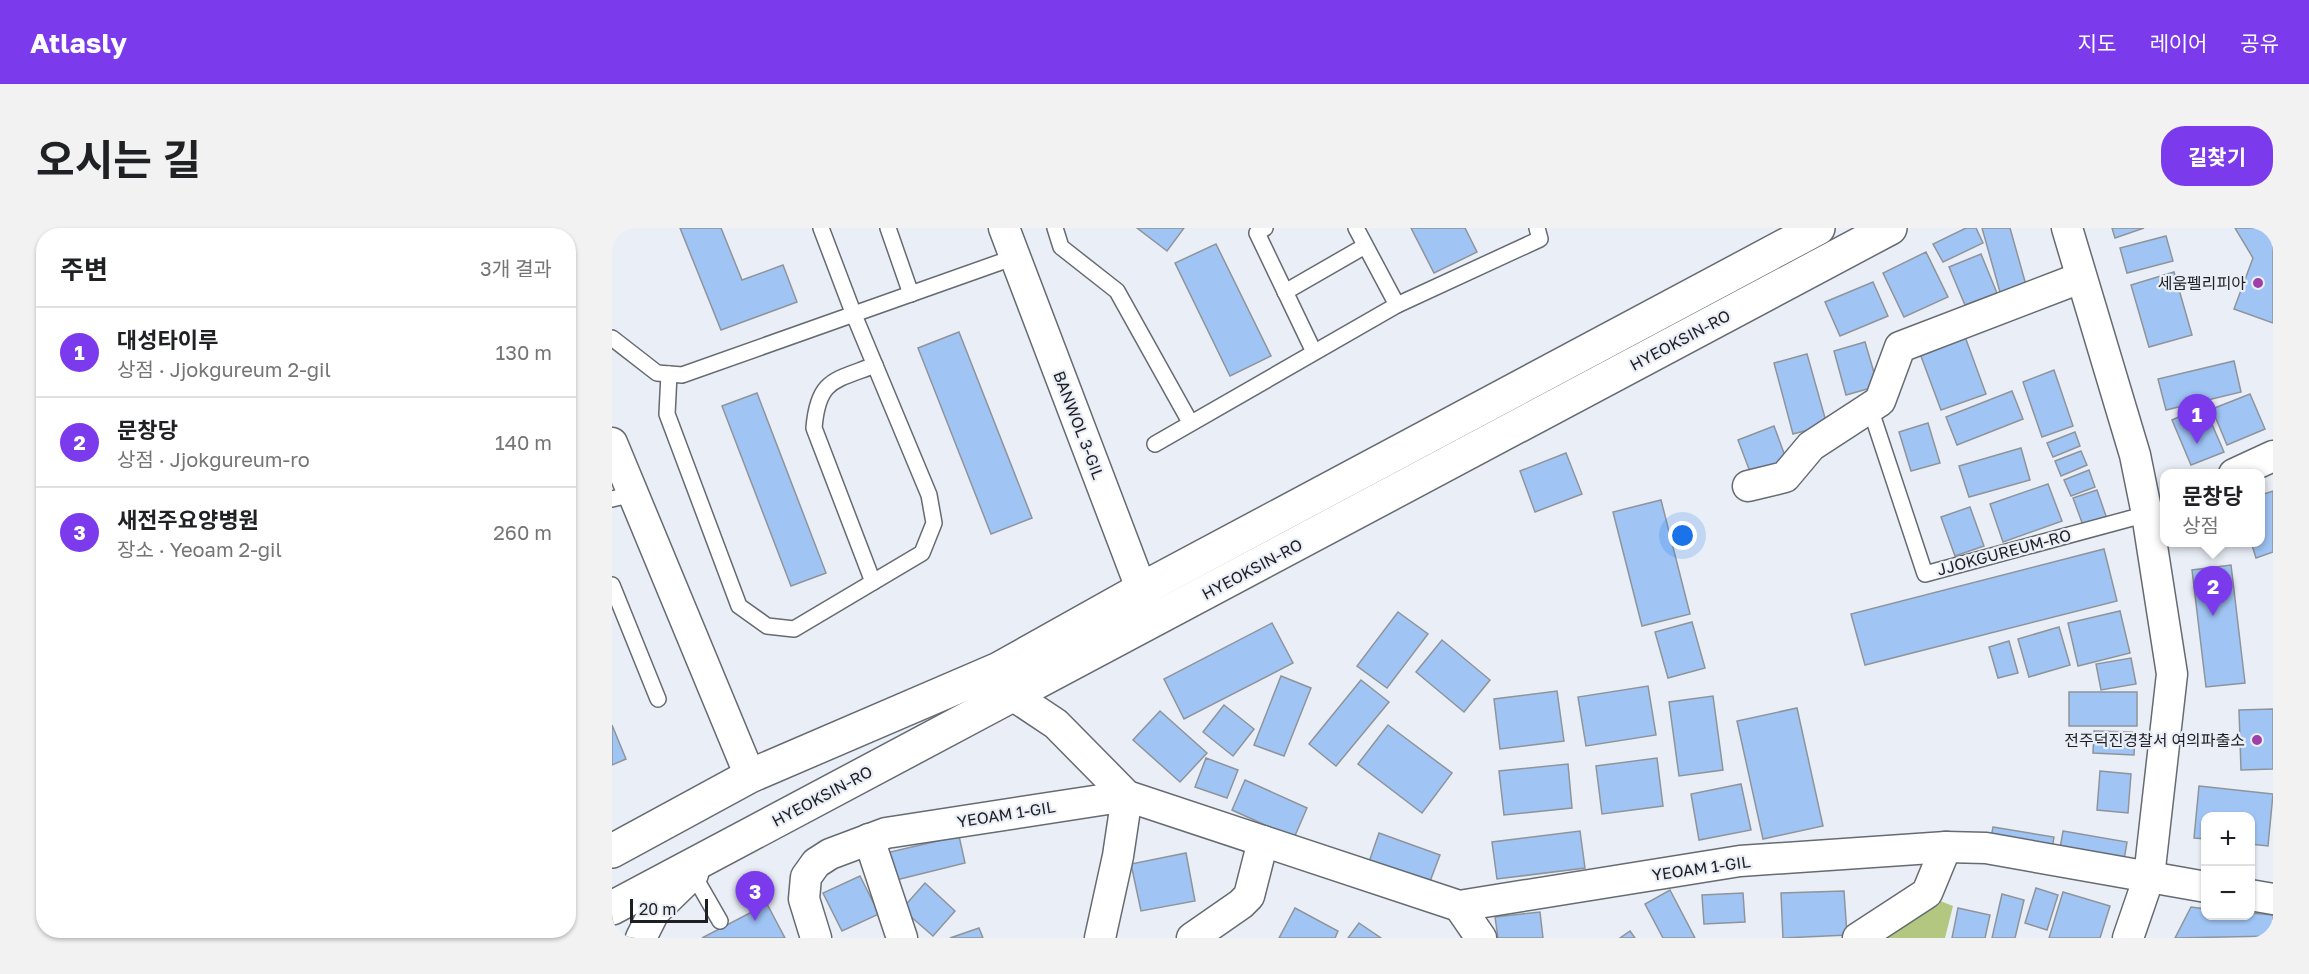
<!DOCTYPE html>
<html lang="ko">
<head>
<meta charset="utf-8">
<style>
	:root { --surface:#fff; --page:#f2f2f2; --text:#202124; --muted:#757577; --line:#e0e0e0; --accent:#7c3aed }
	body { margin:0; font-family:"Golos Text","Noto Sans KR",sans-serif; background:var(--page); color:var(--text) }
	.controls { position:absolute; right:18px; bottom:18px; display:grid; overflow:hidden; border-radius:12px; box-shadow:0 2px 4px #0004 }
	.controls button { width:54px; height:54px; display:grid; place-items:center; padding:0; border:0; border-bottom:2px solid var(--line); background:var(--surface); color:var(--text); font:30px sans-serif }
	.scale { position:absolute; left:18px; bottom:15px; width:78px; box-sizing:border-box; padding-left:6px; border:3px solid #1d1f22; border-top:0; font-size:16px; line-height:21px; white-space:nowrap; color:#1d1f22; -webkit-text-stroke:4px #eaeff7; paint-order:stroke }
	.you { position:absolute; left:1071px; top:308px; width:21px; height:21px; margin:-15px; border:4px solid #fff; border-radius:50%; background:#1a73e8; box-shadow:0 0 0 9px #1a73e833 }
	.badge { display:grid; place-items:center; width:39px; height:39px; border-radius:50%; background:var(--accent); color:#fff; font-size:20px; font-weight:700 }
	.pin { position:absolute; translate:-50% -50px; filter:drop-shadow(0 2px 3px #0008) }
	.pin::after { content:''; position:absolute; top:32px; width:21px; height:18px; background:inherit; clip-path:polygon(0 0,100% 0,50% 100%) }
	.popup { position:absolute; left:1548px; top:241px; width:105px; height:78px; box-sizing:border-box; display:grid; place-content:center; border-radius:12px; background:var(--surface); filter:drop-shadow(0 2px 4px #0005); font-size:20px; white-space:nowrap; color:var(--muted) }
	.popup b { font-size:22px; color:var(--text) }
	.popup::after { content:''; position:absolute; left:50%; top:100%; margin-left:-12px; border:12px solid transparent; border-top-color:var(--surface) }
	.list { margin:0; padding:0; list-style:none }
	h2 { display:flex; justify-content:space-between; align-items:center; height:78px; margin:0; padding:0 24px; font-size:26px }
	h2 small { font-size:20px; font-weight:400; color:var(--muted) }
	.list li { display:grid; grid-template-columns:39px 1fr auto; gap:18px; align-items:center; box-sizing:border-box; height:90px; padding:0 24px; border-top:2px solid var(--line) }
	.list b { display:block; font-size:22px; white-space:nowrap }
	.list p { margin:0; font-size:20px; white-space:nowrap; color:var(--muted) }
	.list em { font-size:20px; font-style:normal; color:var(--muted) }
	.map { position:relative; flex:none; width:1661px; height:710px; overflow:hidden; border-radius:24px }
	header { display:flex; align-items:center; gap:36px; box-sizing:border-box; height:84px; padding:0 30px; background:var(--accent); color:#fff }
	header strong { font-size:28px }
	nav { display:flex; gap:33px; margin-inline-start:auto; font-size:21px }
	.intro { display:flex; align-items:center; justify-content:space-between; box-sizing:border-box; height:144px; padding:0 36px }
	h1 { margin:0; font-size:42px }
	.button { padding:15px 27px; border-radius:24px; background:var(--accent); color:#fff; font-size:21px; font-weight:700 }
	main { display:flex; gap:36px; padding:0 36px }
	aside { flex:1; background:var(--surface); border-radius:24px; box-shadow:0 2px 4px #0004 }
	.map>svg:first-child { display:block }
	.green { fill:#b4c781 }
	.building { fill:#a0c5f5; stroke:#8f949b; stroke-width:1.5 }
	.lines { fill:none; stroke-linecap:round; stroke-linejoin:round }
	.service-casing { stroke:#656b71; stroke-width:18 }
	.minor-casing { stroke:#656b71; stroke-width:33 }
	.tertiary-casing { stroke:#656b71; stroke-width:36 }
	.service { stroke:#fff; stroke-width:15 }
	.minor { stroke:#fff; stroke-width:30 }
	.tertiary { stroke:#fff; stroke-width:33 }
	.poi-dot { fill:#9f40a9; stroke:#eaeff7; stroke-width:2 }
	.labels { text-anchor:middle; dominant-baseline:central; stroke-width:4.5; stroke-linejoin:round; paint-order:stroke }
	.poi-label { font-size:16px; fill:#1d1f22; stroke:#eaeff7; text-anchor:end }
	.street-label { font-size:16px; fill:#1d1f22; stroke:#eaeff7 }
</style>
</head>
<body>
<header>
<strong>Atlasly</strong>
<nav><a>지도</a><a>레이어</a><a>공유</a></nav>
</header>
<div class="intro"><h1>오시는 길</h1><a class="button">길찾기</a></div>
<main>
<aside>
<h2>주변<small>3개 결과</small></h2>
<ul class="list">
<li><span class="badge">1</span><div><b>대성타이루</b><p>상점 · Jjokgureum 2-gil</p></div><em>130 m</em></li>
<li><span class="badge">2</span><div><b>문창당</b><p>상점 · Jjokgureum-ro</p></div><em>140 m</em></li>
<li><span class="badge">3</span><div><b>새전주요양병원</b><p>장소 · Yeoam 2-gil</p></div><em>260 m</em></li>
</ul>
</aside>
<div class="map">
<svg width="1661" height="710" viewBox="0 0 1661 710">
	<rect width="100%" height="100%" fill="#eaeff7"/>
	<!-- green -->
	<path class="green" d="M1318,669l23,9 -8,32h-78z"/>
	<!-- building -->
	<g class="building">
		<path d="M68,0h41l21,52 41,-15 14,37 -76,28z"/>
		<path d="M525,0h47l-17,23z"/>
		<path d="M799,0h54l12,24 -43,21z"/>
		<path d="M1354,0h10l7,15 -40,19 -10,-18z"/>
		<path d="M1370,0h28l16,57 -26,7z"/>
		<path d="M1500,0h32l-29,10z"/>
		<path d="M1623,0h38v95l-39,-14 19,-51z"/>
		<path d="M1554,8l7,25 -46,12 -7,-25z"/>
		<path d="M604,16l55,112 -41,20 -55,-113z"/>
		<path d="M1314,24l22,45 -44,20 -21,-44z"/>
		<path d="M1369,26l16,39 -32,12 -16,-38z"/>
		<path d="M1562,44l18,63 -43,12 -18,-62z"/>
		<path d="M1261,54l15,34 -48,20 -15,-34z"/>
		<path d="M347,104l73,186 -41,16 -73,-186z"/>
		<path d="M1352,106l22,60 -45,16 -22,-59z"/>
		<path d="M1253,114l13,44 -32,9 -12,-44z"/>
		<path d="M1195,126l20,71 -34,9 -19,-71z"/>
		<path d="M1622,133l7,31 -75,18 -8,-31z"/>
		<path d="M1442,142l19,56 -31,11 -19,-55z"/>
		<path d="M1400,163l11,28 -66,26 -11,-28z"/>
		<path d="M145,165l69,180 -35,13 -69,-180z"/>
		<path d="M1638,166l15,35 -38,16 -15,-36z"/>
		<path d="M1592,178l20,46 -33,13 -19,-45z"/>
		<path d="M1316,195l12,40 -29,8 -12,-39z"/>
		<path d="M1162,198l14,38 -36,13 -14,-37z"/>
		<path d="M1463,204l5,14 -27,11 -6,-14z"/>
		<path d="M1409,220l9,32 -61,17 -10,-31z"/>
		<path d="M1469,223l6,14 -26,11 -6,-15z"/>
		<path d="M954,225l16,41 -47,18 -15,-41z"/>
		<path d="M1477,242l6,17 -24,9 -7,-16z"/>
		<path d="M1436,256l14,37 -59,21 -13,-38z"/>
		<path d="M1485,262l10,29 -23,9 -11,-30z"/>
		<path d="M1661,263v61l-17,6 -5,-16h10v-47z"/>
		<path d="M1049,272l29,114 -48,12 -29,-114z"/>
		<path d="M1358,279l14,39 -29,10 -14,-39z"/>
		<path d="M1492,321l13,52 -252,64 -14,-51z"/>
		<path d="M1619,337l14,118 -39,4 -14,-117z"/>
		<path d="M1508,383l10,42 -52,13 -10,-43z"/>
		<path d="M786,384l30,22 -41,54 -30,-22z"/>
		<path d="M1080,394l13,46 -37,10 -13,-46z"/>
		<path d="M660,395l21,40 -109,56 -20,-40z"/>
		<path d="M1447,399l11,38 -41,12 -11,-38z"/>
		<path d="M830,412l48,40 -26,32 -48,-40z"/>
		<path d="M1397,413l9,32 -20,5 -9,-31z"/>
		<path d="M1519,430l5,26 -35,6 -5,-26z"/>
		<path d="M669,448l30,12 -27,68 -30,-11z"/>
		<path d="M749,452l28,22 -53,64 -27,-22z"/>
		<path d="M1036,458l8,49 -70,11 -8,-49z"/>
		<path d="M945,463l7,50 -64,8 -6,-50z"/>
		<rect x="1457" y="464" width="68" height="34"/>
		<path d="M1101,468l10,74 -44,6 -10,-74z"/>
		<path d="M612,477l30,24 -21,27 -30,-24z"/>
		<path d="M1185,480l26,118 -60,13 -26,-118z"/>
		<path d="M1661,481v60l-32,1 -2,-60z"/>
		<path d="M548,483l47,42 -27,29 -47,-42z"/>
		<path d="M0,497l14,34 -14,6z"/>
		<path d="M776,497l64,48 -30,40 -64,-49z"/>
		<path d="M1482,503l41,1 -1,23 -41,-2z"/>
		<path d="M594,530l32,12 -11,28 -32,-11z"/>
		<path d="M1045,530l6,48 -61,8 -6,-48z"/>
		<path d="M956,536l4,44 -68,7 -5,-44z"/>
		<path d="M1488,543l31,3 -3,39 -31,-3z"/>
		<path d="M633,552l62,28 -13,30 -62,-28z"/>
		<path d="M1129,556l10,46 -52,10 -8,-46z"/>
		<path d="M1587,558l74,8 -5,52 -18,-2v-28h-44v23l-12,-1z"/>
		<path d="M1381,599l61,10 -3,17 -61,-11z"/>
		<path d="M968,603l5,37 -88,11 -5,-37z"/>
		<path d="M1451,603l64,11 -4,24 -64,-12z"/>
		<path d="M767,605l61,22 -11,29 -60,-22z"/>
		<path d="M347,608l6,27 -73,18 -6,-28z"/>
		<path d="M574,625l9,48 -54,10 -10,-47z"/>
		<path d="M248,648l19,38 -37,17 -19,-38z"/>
		<path d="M313,655l30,28 -22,25 -31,-27z"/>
		<path d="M1424,660l22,7 -11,35 -22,-7z"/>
		<path d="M1058,662l25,48h-32l-18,-34z"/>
		<path d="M1232,663l3,44 -64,3 -2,-45z"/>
		<path d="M1451,664l47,14 -10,32h-51z"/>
		<path d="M1131,665l2,29 -41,2 -2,-29z"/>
		<path d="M1390,666l22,6 -9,38h-23z"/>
		<path d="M155,676l18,34h-83z"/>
		<path d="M1579,679l15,2v7h44v-3l23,2v21l-98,2z"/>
		<path d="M683,680l43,23 -3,7h-56z"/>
		<path d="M1346,680l32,7 -5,23h-33z"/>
		<path d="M928,684l3,26h-45l-3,-21z"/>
		<path d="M747,695l22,15h-33z"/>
		<path d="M367,700l4,10h-33z"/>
		<path d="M1018,703l5,7h-15z"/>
	</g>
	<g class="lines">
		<!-- service casing -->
		<g class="service-casing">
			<g id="service">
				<path d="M276,0l23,66"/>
				<path d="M443,0l6,19 56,44 73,131"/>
				<path d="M653,0l-8,5 57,119"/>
				<path d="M744,0l41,77"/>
				<path d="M673,64l80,-46"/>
				<path d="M0,110l45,35 25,2 333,-118"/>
				<path d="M57,146l-2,40 72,192 28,20 27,3 128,-76 12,-30 -5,-28 -75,-180 -33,-87"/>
				<path d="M1258,180l55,166 222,-60"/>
				<path d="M543,216l242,-139 143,-66 -3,-11"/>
				<path d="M0,271l21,-5"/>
				<path d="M261,354l-59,-154c4,-49 20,-47 61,-63"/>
				<path d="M0,357l46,114"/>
				<path d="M81,646l27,47"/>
			</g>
		</g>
		<!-- minor casing -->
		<g class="minor-casing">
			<g id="minor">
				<path d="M392,0l146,384"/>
				<path d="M1455,0l68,227 12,59 25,160 -23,203 -21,61"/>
				<path d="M0,215l138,333"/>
				<path d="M1622,246l39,-18"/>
				<path d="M1136,258l37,-9 26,-31 69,-45 20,-54 180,-69"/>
				<path d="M391,448l11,20 42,28 71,72 332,110 281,-45 206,-14 40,1 220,39"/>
				<path d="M257,611l33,99"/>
				<path d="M1638,667l23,4"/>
				<path d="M847,678l22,32"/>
				<path d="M29,710l13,-26 39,-38 -8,-5"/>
				<path d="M204,710l-12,-39 2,-22 10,-14 14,-9 56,-21 241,-37 -9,60 -18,82"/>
				<path d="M580,710l49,-34 8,-8 14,-55"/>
				<path d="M1246,710l69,-45 19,-46"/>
			</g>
		</g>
		<!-- tertiary casing -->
		<g class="tertiary-casing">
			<g id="tertiary">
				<path d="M0,623l138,-75 249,-107 143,-80 676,-361"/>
				<path d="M0,680l1278,-680"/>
			</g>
		</g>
		<!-- service -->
		<use href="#service" class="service"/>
		<!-- minor -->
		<use href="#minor" class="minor"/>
		<!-- tertiary -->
		<use href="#tertiary" class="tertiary"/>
	</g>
	<!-- markers -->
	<g class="poi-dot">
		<circle cx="1646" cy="55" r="6"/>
		<circle cx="1645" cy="512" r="6"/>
	</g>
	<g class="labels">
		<!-- poi labels -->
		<g class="poi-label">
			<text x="1634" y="55">세움펠리피아</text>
			<text x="1633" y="512">전주덕진경찰서 여의파출소</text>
		</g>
		<!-- street labels -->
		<g class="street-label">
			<text transform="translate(1068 112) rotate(-28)">HYEOKSIN-RO</text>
			<text transform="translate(467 197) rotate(69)">BANWOL 3-GIL</text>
			<text transform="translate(1392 324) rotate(-15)">JJOKGUREUM-RO</text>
			<text transform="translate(640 341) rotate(-28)">HYEOKSIN-RO</text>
			<text transform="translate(210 568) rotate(-28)">HYEOKSIN-RO</text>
			<text transform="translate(394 586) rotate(-9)">YEOAM 1-GIL</text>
			<text transform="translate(1089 640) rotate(-8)">YEOAM 1-GIL</text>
		</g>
	</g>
</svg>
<div class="controls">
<button>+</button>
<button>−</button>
</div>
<div class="scale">20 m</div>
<div class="you"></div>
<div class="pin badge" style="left:1585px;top:216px">1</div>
<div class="pin badge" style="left:1601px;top:388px">2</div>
<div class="popup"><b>문창당</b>상점</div>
<div class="pin badge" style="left:143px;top:693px">3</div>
</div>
</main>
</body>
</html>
